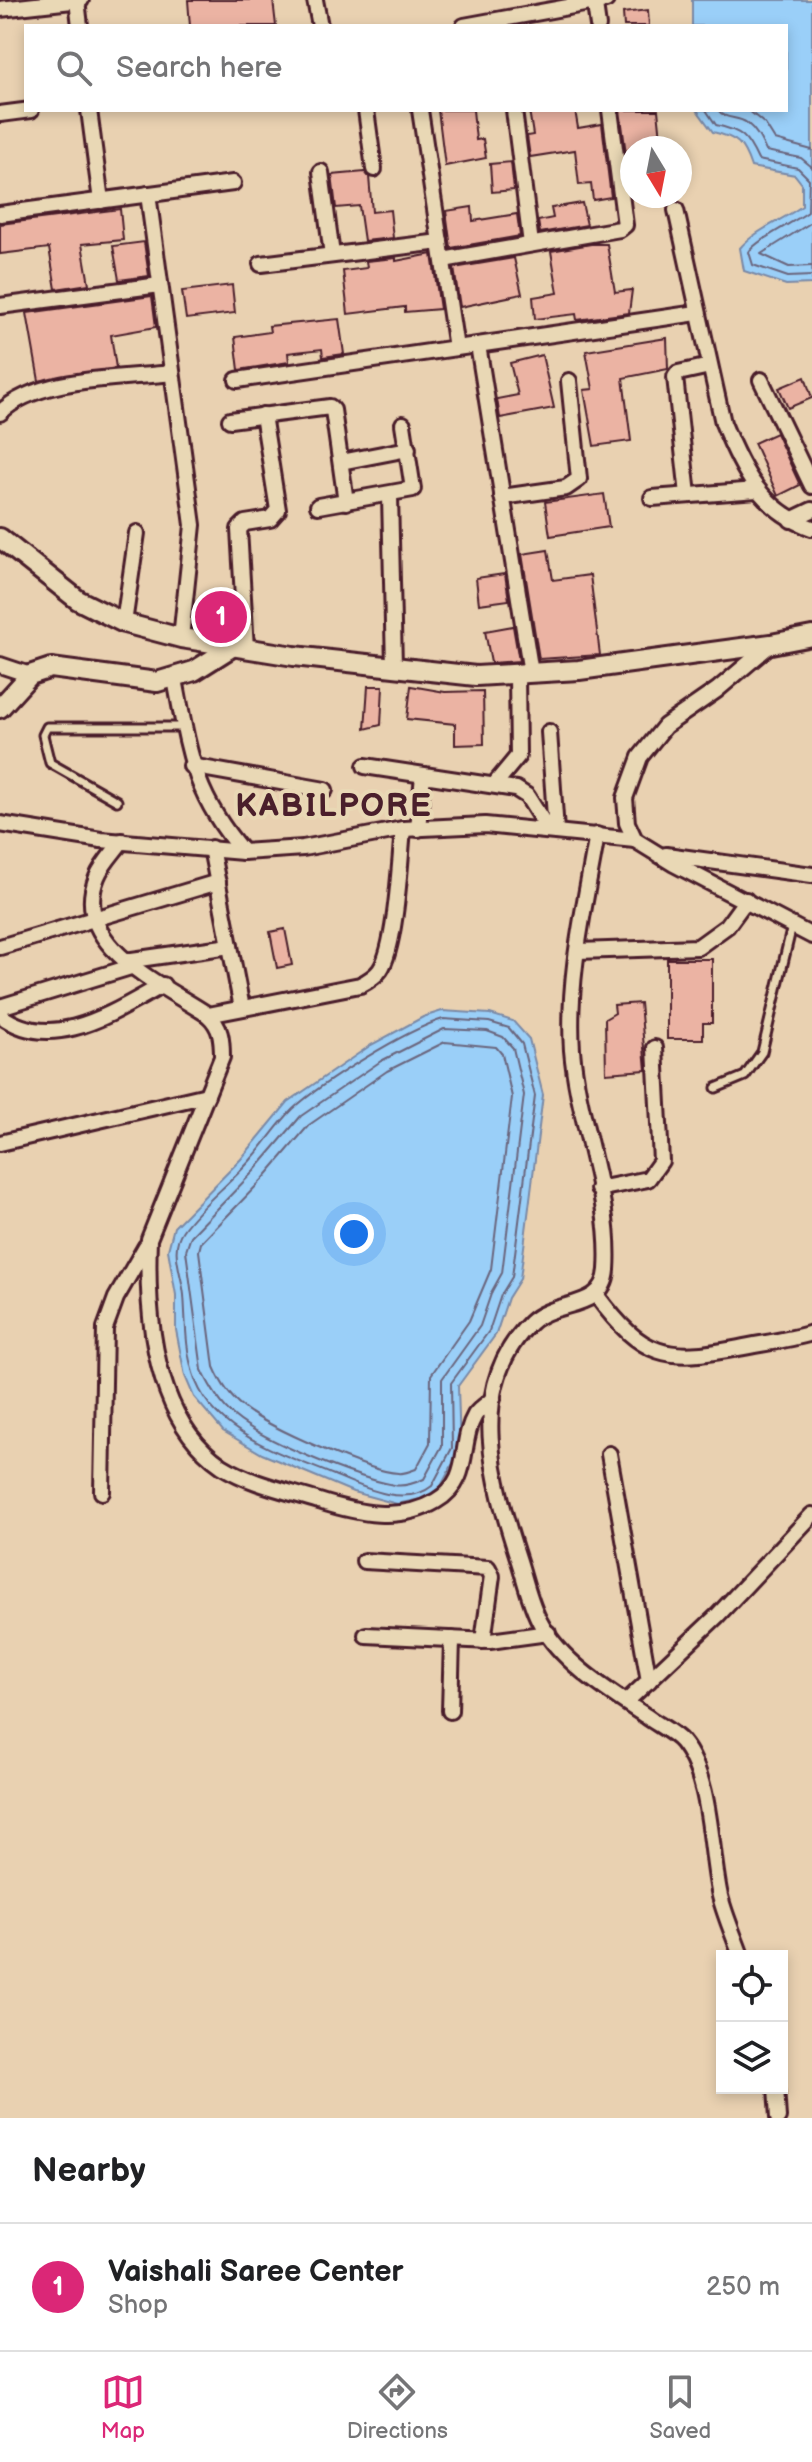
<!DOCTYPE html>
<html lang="en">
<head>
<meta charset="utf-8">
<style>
	:root { --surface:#fff; --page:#f2f2f2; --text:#202124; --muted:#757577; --line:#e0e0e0; --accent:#db2777 }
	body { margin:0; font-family:"Balsamiq Sans",sans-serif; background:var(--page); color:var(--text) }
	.controls { position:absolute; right:24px; bottom:24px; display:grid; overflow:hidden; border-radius:0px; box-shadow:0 4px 12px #0003 }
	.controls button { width:72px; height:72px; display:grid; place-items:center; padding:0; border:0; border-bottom:2px solid var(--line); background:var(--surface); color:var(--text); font:40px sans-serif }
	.compass { position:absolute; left:620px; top:136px; width:72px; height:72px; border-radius:50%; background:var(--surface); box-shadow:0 4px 12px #0003; rotate:170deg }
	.you { position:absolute; left:354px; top:1234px; width:28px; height:28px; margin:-20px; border:6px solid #fff; border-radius:50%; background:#1a73e8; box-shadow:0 0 0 12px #1a73e833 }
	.badge { display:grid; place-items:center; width:52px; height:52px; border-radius:50%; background:var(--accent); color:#fff; font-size:26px; font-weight:700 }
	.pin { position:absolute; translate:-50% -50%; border:4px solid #fff; box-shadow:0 2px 8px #0006 }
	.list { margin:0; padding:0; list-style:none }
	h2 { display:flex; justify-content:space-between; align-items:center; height:104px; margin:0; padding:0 32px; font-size:34px }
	h2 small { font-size:26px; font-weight:400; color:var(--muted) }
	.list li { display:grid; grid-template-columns:52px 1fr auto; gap:24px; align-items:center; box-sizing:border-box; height:128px; padding:0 32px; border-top:2px solid var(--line) }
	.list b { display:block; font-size:30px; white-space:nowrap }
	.list p { margin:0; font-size:26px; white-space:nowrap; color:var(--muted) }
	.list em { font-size:26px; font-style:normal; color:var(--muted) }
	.icon { flex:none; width:44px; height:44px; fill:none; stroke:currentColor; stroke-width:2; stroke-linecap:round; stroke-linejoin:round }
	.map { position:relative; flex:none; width:812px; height:2118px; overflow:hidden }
	.search { position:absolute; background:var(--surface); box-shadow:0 4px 12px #0003; left:24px; right:24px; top:24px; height:88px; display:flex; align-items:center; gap:20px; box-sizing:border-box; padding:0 28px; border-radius:0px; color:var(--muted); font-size:30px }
	.sheet { height:232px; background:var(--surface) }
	nav { display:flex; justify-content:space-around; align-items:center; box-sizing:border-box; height:112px; border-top:2px solid var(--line); background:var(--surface); font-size:22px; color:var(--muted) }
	nav a { display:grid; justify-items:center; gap:4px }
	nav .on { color:var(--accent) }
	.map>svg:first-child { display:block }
	.water { fill:#9acff8; stroke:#7a89a6; stroke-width:2 }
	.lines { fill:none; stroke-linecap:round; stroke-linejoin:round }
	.shore { stroke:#6a657d; stroke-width:2 }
	.building { fill:#ebb3a3; stroke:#4a1f2b; stroke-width:2 }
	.service-casing { stroke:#4a1f2b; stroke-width:13 }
	.minor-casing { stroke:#4a1f2b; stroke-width:20 }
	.tertiary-casing { stroke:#4a1f2b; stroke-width:24 }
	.service { stroke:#e9d8b5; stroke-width:7 }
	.minor { stroke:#e9d8b5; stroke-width:14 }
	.tertiary { stroke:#e9d8b5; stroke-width:18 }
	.labels { text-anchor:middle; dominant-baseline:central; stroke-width:8; stroke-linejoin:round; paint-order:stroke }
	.district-label { font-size:32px; font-weight:bold; letter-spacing:2px; fill:#4a1f2b; stroke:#e9d8b5 }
</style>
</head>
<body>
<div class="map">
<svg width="812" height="2118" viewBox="0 0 812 2118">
	<rect width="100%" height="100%" fill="#e9d1b1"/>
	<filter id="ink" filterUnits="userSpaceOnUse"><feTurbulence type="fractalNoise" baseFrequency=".0125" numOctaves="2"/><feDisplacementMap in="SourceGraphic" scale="16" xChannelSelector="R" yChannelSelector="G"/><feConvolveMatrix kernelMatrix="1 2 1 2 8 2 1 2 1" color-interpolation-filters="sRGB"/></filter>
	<g filter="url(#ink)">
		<!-- water -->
		<g class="water">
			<path d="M692,0h120v284l-26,1 -42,-14 -4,-23c14,-17 43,-28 62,-42v-22l-7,-9 -44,-8c-8,-24 -13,-29 -38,-35l-16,-22h89v-84h-94z"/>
			<path d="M442,1011l48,3 23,7 16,18 14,56 -23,184 -12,19 -12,36 -38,52 2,64 -21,40 -9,7 -33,7 -44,-12 -91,-38 -39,-23 -29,-34 -9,-21 -9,-46v-35l-8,-45 6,-23 67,-68 47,-57 83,-57 52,-28z"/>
		</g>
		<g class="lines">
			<!-- shore -->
			<g class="shore">
				<path d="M706,110l10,15c26,6 31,11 42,35l40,8 11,11 -1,33c-14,10 -53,29 -59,40l4,13 35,12 24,-1"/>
				<path d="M718,110c7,10 19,6 29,13 10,8 14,17 19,28l35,7 11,9"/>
				<path d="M748,110l17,14 10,16 37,10"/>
				<path d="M812,222l-51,32 28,13 23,-1"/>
				<path d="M443,1019l46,3 20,6 13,16 13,52 -23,181 -11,18 -12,36 -38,52 1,65 -20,38c-27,22 -70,1 -98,-11 -51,-21 -124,-42 -141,-102 -8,-26 -7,-52 -9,-78 -2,-21 -15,-46 -1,-65 19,-27 50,-48 71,-74 13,-15 25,-33 39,-47 28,-26 113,-79 150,-90z"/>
				<path d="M444,1029l43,2 16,6 10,11 11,47 -22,178 -10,18 -12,35 -38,53v67l-18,33c-9,4 -21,8 -30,6 -38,-7 -131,-44 -160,-69 -14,-12 -24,-29 -32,-46l-16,-119 5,-15 63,-65 47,-55 80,-55z"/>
				<path d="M445,1042l51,5 6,7 10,43 -21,172 -22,52 -38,54 -1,68 -14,26c-5,2 -13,5 -18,4 -29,-1 -133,-47 -155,-66 -13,-10 -23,-26 -29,-40l-15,-116 2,-8 62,-64 46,-54 78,-54z"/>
			</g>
		</g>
		<!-- building -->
		<g class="building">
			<path d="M188,0h85l3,26h-86z"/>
			<path d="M648,10l1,16h-25l-1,-13z"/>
			<path d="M438,110h35l3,30 7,-1 3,19 -41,8z"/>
			<path d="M529,110h46l3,18 24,-4 9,73 -18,3 -2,-16 -12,1 -4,-35 -45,7 -3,-21 6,-1z"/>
			<path d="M620,110h38l4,38h-30v20h-4z"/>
			<path d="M511,162l3,28 -22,2 -2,-28z"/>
			<path d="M365,172l4,5 3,35 18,-2 3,28 -29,3 -5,-35 -23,2 -4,-33z"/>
			<path d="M582,203l5,22 -47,8 -2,-12 15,-3 -2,-10z"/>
			<path d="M472,207l1,14 44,-7 3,22 -69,12 -5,-37z"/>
			<path d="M120,209l3,31 -41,4 7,40 -33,5 -7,-41 -49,6v-30z"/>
			<path d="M144,242l5,34 -30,4 -6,-34z"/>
			<path d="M591,244h16l8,48 17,-2 -3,23 -52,7 -1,-6 -41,5 -2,-22 25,-4 -7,-42z"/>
			<path d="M432,254l8,55 -35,3v-5l-57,7 -5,-43 24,-3 -1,-7 30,-3v3z"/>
			<path d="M514,258l8,36 -62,13 -6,-39z"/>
			<path d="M232,285l3,28 -49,6 -4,-28z"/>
			<path d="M152,296l4,31 -45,8 5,33 -77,13 -12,-68z"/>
			<path d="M339,319l5,35 -21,3 -1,-8 -34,4 1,9 -50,8 -4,-33 35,-5 -1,-6z"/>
			<path d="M667,338l1,31 -45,9 8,63 -37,5 -10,-56 9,-1 -7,-38z"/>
			<path d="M542,355l12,53 -54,10 -3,-19 21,-4 -8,-32z"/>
			<path d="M805,377l7,21 -24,10 -9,-20z"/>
			<path d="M776,433l24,52 -22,11 -24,-53z"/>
			<path d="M604,494l5,33 -59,9 -5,-34z"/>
			<path d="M548,550l5,30 37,-5 10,80 -61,4 -17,-105z"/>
			<path d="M505,574l4,26 -30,4 -3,-26z"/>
			<path d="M513,626l6,35 -28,2 -6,-32z"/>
			<path d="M368,686h15l-2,39 -16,4z"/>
			<path d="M411,686l34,6 38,-1 1,53 -29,1v-21l-48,-5z"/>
			<path d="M285,929l7,36 -15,3 -7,-36z"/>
			<path d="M667,959h45v64h-9v16h-36z"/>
			<path d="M640,1003l6,67 -40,3 -1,-54 10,-6 -1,-8z"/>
		</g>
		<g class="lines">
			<!-- service casing -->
			<g class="service-casing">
				<g id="service">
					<path d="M117,801l-67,-38 -7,-28 4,-8h137"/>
					<path d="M716,1088l29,-12 17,-24 30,-126"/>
				</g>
			</g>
			<!-- minor casing -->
			<g class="minor-casing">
				<g id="minor">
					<path d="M77,0l3,26"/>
					<path d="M315,0l5,26"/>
					<path d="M595,5l3,21"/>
					<path d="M0,9l81,-9"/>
					<path d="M464,26l142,-26"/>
					<path d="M89,110l12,91"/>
					<path d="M366,110l8,59"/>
					<path d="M420,110l36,238"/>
					<path d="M514,110l17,134"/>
					<path d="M0,114l31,-4"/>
					<path d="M321,172l11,83"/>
					<path d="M148,194l45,331 -12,113"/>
					<path d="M676,210l47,213c19,47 39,88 89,105"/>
					<path d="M0,214l233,-31"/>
					<path d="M443,260l177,-31 5,-4 -15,-115"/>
					<path d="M261,264l179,-22"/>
					<path d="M0,306l160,-21"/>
					<path d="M478,345l53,328"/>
					<path d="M237,380l460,-67"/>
					<path d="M761,380l51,106"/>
					<path d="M0,413c37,-37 121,-34 172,-40"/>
					<path d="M230,420l100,-13 3,3 13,92"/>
					<path d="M341,462l67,-13"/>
					<path d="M688,495l-13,-118 3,-4 32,-7"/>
					<path d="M390,496l4,170"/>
					<path d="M502,497l64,-9 13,-9 -10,-98"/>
					<path d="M652,498l105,-8"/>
					<path d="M318,506l95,-17 -10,-65"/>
					<path d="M791,520l21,-10"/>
					<path d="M124,623l13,-90"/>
					<path d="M770,645l-53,45 -52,36 -25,31 -15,41 2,25 8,17 39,24 138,72"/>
					<path d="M246,649l-7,-120 6,-6 25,-4 8,-9 -15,-95"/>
					<path d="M0,665l30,10"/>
					<path d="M175,679c14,73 18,115 68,173"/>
					<path d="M549,732l7,99"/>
					<path d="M191,766l134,24"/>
					<path d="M365,766l151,23 11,7 22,35"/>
					<path d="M494,785l24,-29 -1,-82"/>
					<path d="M0,824l101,16 142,12 60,-4 100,-19 82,-4 150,15"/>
					<path d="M418,829l5,-54"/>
					<path d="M597,835c-12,70 -30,143 -25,215 6,73 40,146 35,220 -3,41 -52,29 -77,53 -65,65 -36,160 -12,235 7,21 12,47 23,66 21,39 69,68 105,92 10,8 28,16 36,26 30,36 28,110 38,154 5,20 14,40 21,60"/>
					<path d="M122,841c-8,11 -20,23 -25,36 -28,69 67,108 111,138 13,12 14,24 14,42l-73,182c-3,76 4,180 73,227 29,18 65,25 97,35 38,12 80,22 117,0 37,-22 22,-57 39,-86 4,-6 12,-11 18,-16"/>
					<path d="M211,848l31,160"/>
					<path d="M666,855l146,20"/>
					<path d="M0,947l218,-65"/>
					<path d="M578,951l120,-4 29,-21 19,-26"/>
					<path d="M125,961l105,-15"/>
					<path d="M0,1007l134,-41"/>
					<path d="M0,1015c53,40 115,-4 163,-30"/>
					<path d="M208,1015l152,-30c8,-4 15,-8 20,-15 16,-23 20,-110 23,-141"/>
					<path d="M0,1143l207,-48"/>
					<path d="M598,1189l50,-10 13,-18 -6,-113"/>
					<path d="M597,1296c46,62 69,66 142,52 25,-5 50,-8 73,-15"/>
					<path d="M609,1454l40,227"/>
					<path d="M102,1492l3,-164 11,-30 30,-52"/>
					<path d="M364,1561l124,7 4,8 -9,65"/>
					<path d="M366,1635l124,6 58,-8"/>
					<path d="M626,1702l91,-86 95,-101"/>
					<path d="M450,1711l2,-72"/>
					<path d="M776,2088l2,30"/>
				</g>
			</g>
			<!-- tertiary casing -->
			<g class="tertiary-casing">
				<g id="tertiary">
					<path d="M0,538l78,62 46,23 57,15 113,18 182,20 103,-6 192,-26 41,-8"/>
					<path d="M0,708l30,-33 21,-7 106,14 37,-11 38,-24"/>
				</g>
			</g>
			<!-- service -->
			<use href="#service" class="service"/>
			<!-- minor -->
			<use href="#minor" class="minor"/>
			<!-- tertiary -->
			<use href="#tertiary" class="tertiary"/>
		</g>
	</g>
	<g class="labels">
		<!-- district labels -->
		<g class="district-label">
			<text x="334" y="806">KABILPORE</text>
		</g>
	</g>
</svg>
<div class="controls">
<button><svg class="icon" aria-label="locate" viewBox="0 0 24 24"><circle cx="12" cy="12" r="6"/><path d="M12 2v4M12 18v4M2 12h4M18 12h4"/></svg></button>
<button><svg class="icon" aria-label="layers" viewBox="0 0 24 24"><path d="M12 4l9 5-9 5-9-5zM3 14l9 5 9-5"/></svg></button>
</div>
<svg class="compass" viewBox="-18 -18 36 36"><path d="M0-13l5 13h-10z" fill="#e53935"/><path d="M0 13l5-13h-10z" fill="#757577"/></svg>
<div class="you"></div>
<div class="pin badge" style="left:221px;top:617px">1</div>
<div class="search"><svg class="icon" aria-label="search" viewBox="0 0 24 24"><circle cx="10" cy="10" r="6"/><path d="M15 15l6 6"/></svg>Search here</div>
</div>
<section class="sheet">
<h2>Nearby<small></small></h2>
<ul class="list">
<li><span class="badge">1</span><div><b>Vaishali Saree Center</b><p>Shop</p></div><em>250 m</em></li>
</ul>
</section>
<nav>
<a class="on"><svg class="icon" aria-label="map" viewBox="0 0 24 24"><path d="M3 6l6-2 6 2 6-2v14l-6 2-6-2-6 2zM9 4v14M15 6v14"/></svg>Map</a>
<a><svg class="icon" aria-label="directions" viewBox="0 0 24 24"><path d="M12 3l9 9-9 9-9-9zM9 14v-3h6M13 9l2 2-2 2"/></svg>Directions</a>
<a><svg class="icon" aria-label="saved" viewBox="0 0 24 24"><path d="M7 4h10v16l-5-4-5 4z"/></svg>Saved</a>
</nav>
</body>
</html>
